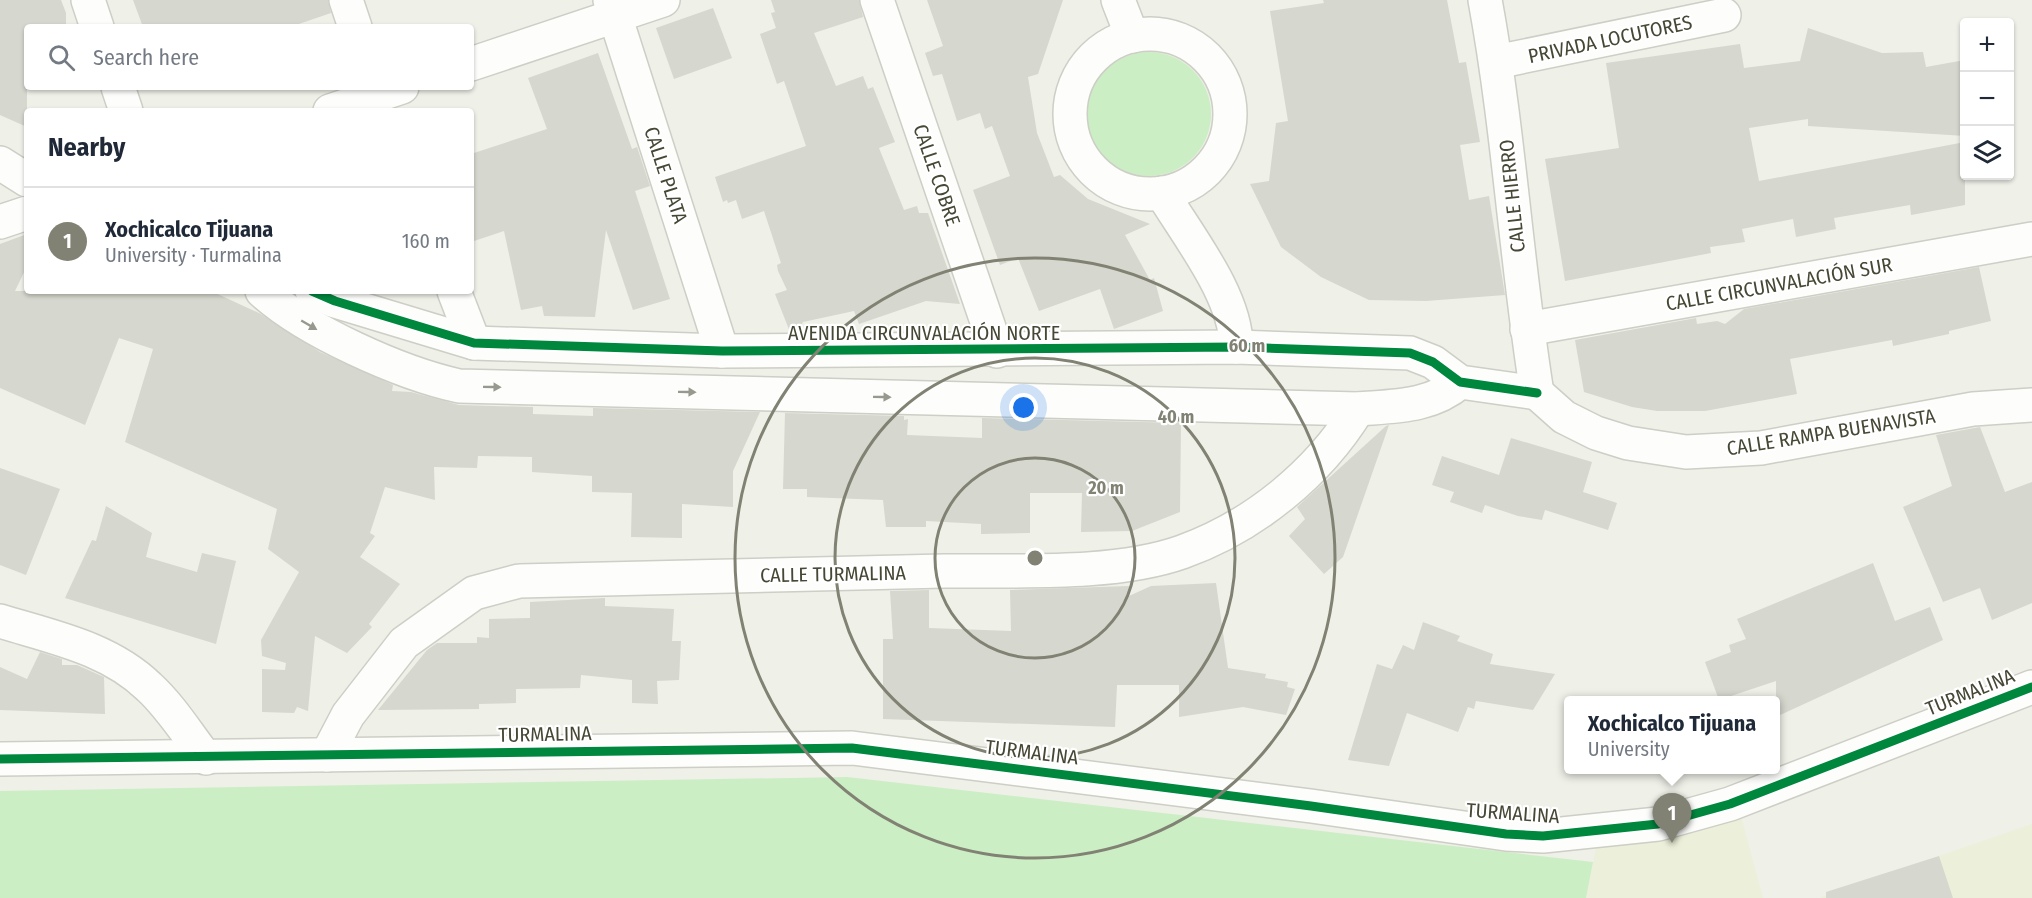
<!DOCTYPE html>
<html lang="en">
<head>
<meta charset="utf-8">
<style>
	:root { --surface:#fff; --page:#f6f6f7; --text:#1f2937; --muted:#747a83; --line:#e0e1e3; --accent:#818273 }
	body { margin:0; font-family:"Fira Sans Condensed",sans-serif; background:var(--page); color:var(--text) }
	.controls { position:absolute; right:18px; top:18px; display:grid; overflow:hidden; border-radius:6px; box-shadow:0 2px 4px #0004 }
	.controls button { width:54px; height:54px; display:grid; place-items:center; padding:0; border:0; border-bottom:2px solid var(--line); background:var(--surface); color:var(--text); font:30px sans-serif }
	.you { position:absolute; left:1024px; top:408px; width:21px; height:21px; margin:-15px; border:4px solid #fff; border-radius:50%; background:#1a73e8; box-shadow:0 0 0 9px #1a73e833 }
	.badge { display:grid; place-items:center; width:39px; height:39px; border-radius:50%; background:var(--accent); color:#fff; font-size:20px; font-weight:700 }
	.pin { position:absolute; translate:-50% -50px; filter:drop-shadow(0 2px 3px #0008) }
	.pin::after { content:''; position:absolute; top:32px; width:21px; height:18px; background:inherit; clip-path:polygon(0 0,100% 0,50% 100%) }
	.popup { position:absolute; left:1564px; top:696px; width:216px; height:78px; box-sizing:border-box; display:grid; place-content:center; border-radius:6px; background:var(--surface); filter:drop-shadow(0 2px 4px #0005); font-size:20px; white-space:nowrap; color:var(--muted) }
	.popup b { font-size:22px; color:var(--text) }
	.popup::after { content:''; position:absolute; left:50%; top:100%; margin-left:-12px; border:12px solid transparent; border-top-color:var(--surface) }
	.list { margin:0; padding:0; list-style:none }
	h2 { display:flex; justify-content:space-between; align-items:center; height:78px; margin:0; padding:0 24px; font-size:26px }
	h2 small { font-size:20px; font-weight:400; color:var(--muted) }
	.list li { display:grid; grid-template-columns:39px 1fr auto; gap:18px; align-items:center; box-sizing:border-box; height:108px; padding:0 24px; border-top:2px solid var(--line) }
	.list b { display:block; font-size:22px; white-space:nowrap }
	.list p { margin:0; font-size:20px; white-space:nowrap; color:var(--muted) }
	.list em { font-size:20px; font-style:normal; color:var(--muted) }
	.icon { flex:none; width:33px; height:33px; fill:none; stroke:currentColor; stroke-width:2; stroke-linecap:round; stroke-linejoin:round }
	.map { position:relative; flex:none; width:2032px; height:898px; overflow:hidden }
	.search { position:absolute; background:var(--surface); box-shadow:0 2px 4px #0004; left:24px; top:24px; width:450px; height:66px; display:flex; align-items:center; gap:15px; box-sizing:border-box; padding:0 21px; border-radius:6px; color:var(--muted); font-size:22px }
	.panel { position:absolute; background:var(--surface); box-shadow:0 2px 4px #0004; left:24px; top:108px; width:450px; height:186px; border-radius:6px }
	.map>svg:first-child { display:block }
	.education { fill:#ecefd9 }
	.green { fill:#cceec5 }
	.building { fill:#d6d7ce }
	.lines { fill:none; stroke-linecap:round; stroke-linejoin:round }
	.minor-casing { stroke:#cdcec5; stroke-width:36 }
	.minor { stroke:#fdfdfc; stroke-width:33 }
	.cycleway-casing { stroke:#fff; stroke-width:13 }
	.cycleway { stroke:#00873e; stroke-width:9 }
	.oneway { fill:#98998e }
	.ring { fill:none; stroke:#818273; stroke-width:3 }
	.labels { text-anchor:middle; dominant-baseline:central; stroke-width:4.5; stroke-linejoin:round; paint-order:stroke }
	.street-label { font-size:20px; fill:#464734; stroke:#fff }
	.centre { fill:#818273; stroke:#fff; stroke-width:3 }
	.ring-label { font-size:18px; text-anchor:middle; font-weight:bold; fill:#818273; stroke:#fff; stroke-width:4.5; stroke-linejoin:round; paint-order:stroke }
</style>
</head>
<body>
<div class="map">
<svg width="2032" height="898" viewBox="0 0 2032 898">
	<rect width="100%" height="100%" fill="#eff0e8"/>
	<!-- education -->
	<g class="education">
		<path d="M1739,809l24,89h-177l15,-74z"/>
		<path d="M2032,824v74h-213l120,-42z"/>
	</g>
	<!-- green -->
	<g class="green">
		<circle cx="1149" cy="114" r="62"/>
		<path d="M847,777l746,85 -7,36h-1586v-107z"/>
	</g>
	<!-- building -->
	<g class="building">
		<path d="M0,0h61l5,13v12l-39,2v100l-27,-12z"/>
		<path d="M133,0h195l3,13 -41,14h-147z"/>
		<path d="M771,0h88l4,17 -49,16 22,53 27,-10 5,13 5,-2 22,55 -16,6 25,62 13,-4 2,7h9l32,91 -34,-3 -67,23 -5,-13 -51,11 -5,10h-8l-15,-38 12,-4 -9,-19 -1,-6 4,-2 -17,-52 -22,8 -6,-19 -8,3 -1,-3 -4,2 -8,-25 91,-31 -22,-65 -7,3 -17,-50 16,-6 -5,-15 4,-1z"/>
		<path d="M927,0h136l-25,74 -10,3 9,56 17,44 6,-2 28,24 62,25 -25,11 25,45 4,-2 9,33 -49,18 -14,-40 -61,22 -21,-53 -18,7 -27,-75 37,-14 -18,-50 -7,3 -5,-16 -23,8 -15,-47 -9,2 -8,-23 18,-7z"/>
		<path d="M1323,0h124l12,63 7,-1 14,80 -20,3 9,55 20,-4 16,99 -79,6 -57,-1 -48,-23 -40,-30 -31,-63 19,-3 7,-58 12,-2 -18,-110 54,-8z"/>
		<path d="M713,8l19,50 -58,21 -18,-51z"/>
		<path d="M1808,28l74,25 41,-1 3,15 39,-7v76l-157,-10v-7l-59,9 10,53 206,-39v63l-54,10 -1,-10 -76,13 2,11 -40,8 -3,-18 -51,10 3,13 -35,5 1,6 -146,28 -20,-122 74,-11 -13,-85 134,-19 4,24 56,-7z"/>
		<path d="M598,53l34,96 5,-2 13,39 -15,5 35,108 -37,11 -27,-80 -11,87 -51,-1 -2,-10 -21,4 -17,-79 -33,11v-88l76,-25 -19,-51z"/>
		<path d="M27,234v32l-12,25h196l48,22 61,39 73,33 -1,6 19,1 48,13 74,2v7l60,2v-8l167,4 -27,59v36l-51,-3v34l-51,-1 1,-44 -40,-1v-16l-60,-4v-15l-54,-1 -1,12 -43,-1 1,33 -50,-13 -15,46 5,3 -15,21 40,27 -31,40 3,3 -25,26 -32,-17 -7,75 -11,-4 -3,6 -32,-1v-43l23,1 1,-7 -24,-7 -1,-16 38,-68 -31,-23 9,-40 -152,-67 28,-93 -34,-11 -34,87 -85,-37v-144z"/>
		<path d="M1979,267l12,54 -42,10v3l-56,12 -1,-6 -102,19 7,35 -92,17h-48l-25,-4 -48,-15 -9,-52 121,-22 1,6 20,-3 8,3 19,-15z"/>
		<path d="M785,413l119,3v4l4,-1 -1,16 75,3v-20l199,5 -1,89 -48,19 -51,1 1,-39h-52v40l-49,1v-10l-55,-3v6h-40l-3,-27 -76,-3v-8h-24z"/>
		<path d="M1389,425l-46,132 -19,17 -35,-38 16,-17 -8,-12 89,-81z"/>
		<path d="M1980,427l25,65 27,-10v121l-40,17 -12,-32 -37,14 -40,-95 49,-21 -16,-51z"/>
		<path d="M1511,438l81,24 -9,30 34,11 -9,27 -63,-20 -3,10 -24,-4 -33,-11 -3,8 -32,-11 4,-10 -22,-7 10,-29 57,19z"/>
		<path d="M0,468l60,21 -34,86 -26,-10z"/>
		<path d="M106,506l46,27 -6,24 51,15 5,-19 34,8 -20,83 -151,-46 27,-58 4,1z"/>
		<path d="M1873,563l22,58 35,-14 13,33 -167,77v-36l-57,19 -14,-38 26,-10 -2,-7 17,-6 -9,-20z"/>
		<path d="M1216,583l12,85 38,6 -1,4 23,4 -1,5 8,2 -9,26 -43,-8 -64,10v-32h-62l-2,42 -232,-8v-80h10l-3,-48 39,-1v38l82,3 -1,-41 119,-4v10l22,-10z"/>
		<path d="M605,598v8l69,3 -2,32h9l-2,39 -22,1 1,23 -26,-1v-23l-51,-5 -1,13 -64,1v14l-37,1v5l-101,1 49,-60 10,-7h40v-6l12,1v-19l41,-1v-16z"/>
		<path d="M1423,622l37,14 -3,5 36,13 -3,10 65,10 -22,36 -57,-9 -2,8 -6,-2 -10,25 -51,-19 -18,53 -41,-6 29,-96 15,5 11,-24 11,5z"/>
		<path d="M40,652l22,7v6h15l27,12 1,37 -105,-4v-43l27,12z"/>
		<path d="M1939,856l14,42h-127v-6z"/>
	</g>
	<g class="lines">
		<!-- minor casing -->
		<g class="minor-casing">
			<g id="minor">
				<path d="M88,0l9,27"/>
				<path d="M346,0l9,27"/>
				<path d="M610,0l112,351"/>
				<path d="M877,0l120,351"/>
				<path d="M1118,0l14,36"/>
				<path d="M1485,0c24,130 31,262 52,393"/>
				<circle cx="1150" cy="114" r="80"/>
				<path d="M1496,62l228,-47"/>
				<path d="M471,64l192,-64"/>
				<path d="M118,87l8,24"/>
				<path d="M330,111l72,-24"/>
				<path d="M0,163l27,17"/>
				<path d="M1162,193c26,43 75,104 74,154"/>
				<path d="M0,222l27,-9"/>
				<path d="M262,291c44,40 138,82 197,95l899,23c37,-3 73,-2 102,-27"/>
				<path d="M312,291l23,10 139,42 248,8 514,-4 174,6 23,9 27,20 77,11"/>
				<path d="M454,291l20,52"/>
				<path d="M1527,329l505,-90"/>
				<path d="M1537,393l27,24 32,16 32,10 58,9 75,-4 212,-39 59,-4"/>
				<path d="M0,621c52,16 109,27 149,66 22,20 39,48 57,71"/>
				<path d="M327,755l21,-40 56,-72 70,-50 45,-12c142,-3 284,-6 425,-10 73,-1 170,5 238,-19 72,-26 136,-78 176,-143"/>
				<path d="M0,759l852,-11 459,58 195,28 37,2 115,-12 72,-20 302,-117"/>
			</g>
		</g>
		<!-- minor -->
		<use href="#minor" class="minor"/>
		<!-- cycleway casing -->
		<g class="cycleway-casing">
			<g id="cycleway">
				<path d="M312,291l23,10 139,42 248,8 514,-4 174,6 23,9 27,20 77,11"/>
				<path d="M0,759l852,-11 459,58 195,28 37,2 115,-12 72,-20 302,-117"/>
			</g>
		</g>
		<!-- cycleway -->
		<use href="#cycleway" class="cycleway"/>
	</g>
	<!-- one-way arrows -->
	<defs><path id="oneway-solid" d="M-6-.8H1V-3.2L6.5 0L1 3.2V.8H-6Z" transform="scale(1.5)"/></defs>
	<g class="oneway">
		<use href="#oneway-solid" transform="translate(309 325) rotate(30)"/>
		<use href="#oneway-solid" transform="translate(492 387) rotate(1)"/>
		<use href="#oneway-solid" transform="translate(687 392) rotate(1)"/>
		<use href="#oneway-solid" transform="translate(882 397) rotate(1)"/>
	</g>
	<!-- distance rings -->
	<g class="ring">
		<circle cx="1035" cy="558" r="100"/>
		<circle cx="1035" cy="558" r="200"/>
		<circle cx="1035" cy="558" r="300"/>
	</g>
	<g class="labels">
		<!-- street labels -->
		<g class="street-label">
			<text transform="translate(1610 39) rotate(-12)">PRIVADA LOCUTORES</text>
			<text transform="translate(666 175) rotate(72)">CALLE PLATA</text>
			<text transform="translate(937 175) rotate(71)">CALLE COBRE</text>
			<text transform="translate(1512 196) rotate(-96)">CALLE HIERRO</text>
			<text transform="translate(1779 284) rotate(-10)">CALLE CIRCUNVALACIÓN SUR</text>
			<text x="924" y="333">AVENIDA CIRCUNVALACIÓN NORTE</text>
			<text transform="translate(1831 432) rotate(-9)">CALLE RAMPA BUENAVISTA</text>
			<text transform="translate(833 574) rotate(-1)">CALLE TURMALINA</text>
			<text transform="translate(1970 692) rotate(-22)">TURMALINA</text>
			<text transform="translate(545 734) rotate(-1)">TURMALINA</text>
			<text transform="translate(1032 752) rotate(7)">TURMALINA</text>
			<text transform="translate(1513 813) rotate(4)">TURMALINA</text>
		</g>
	</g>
	<circle cx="1035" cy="558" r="9" class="centre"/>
	<g class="ring-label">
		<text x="1247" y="352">60 m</text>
		<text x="1176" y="423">40 m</text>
		<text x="1106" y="494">20 m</text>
	</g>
</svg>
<div class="controls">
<button>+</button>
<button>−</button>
<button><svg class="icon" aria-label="layers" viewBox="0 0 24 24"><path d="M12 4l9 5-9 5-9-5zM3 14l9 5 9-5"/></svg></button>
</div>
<div class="you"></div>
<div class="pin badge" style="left:1672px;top:843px">1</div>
<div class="popup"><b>Xochicalco Tijuana</b>University</div>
<div class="search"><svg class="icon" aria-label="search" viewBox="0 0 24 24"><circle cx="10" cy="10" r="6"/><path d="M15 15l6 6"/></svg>Search here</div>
<section class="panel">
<h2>Nearby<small></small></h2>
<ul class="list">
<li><span class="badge">1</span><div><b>Xochicalco Tijuana</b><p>University · Turmalina</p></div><em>160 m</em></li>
</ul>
</section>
</div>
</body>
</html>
